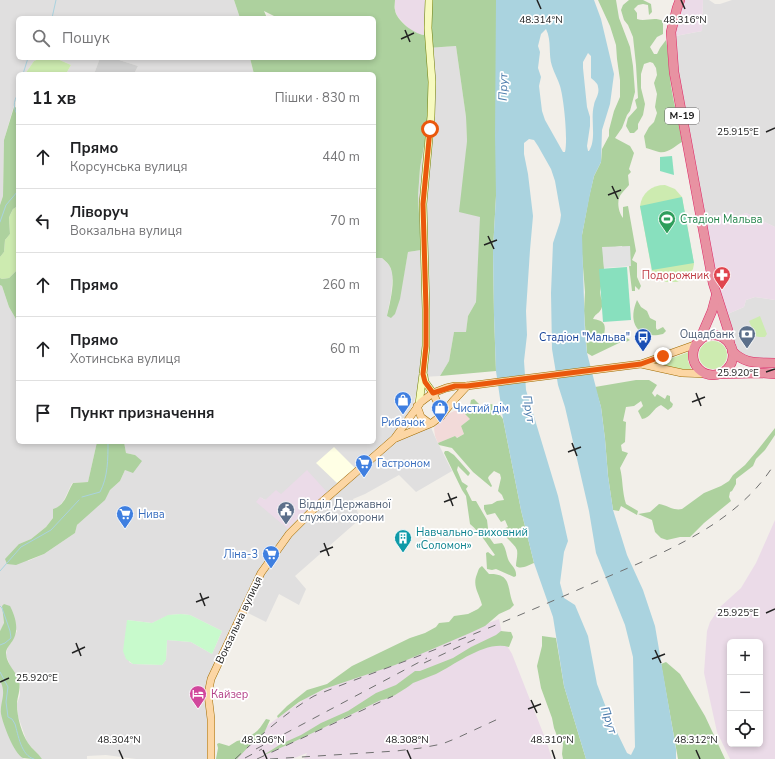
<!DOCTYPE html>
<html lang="uk">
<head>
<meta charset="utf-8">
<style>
	:root { --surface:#fff; --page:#f6f6f6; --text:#202124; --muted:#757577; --line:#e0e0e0 }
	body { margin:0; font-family:"Nunito Sans",sans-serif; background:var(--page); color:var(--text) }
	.controls { position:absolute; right:12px; bottom:12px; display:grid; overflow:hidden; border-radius:6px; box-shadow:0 2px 6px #0003 }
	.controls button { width:36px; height:36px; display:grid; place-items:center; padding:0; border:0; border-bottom:1px solid var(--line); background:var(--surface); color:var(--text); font:20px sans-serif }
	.stop { position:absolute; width:12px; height:12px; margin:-9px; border:3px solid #ea580c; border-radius:50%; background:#fff }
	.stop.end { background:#ea580c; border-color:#fff; box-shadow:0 1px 4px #0008 }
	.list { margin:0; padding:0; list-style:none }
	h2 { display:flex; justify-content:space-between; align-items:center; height:52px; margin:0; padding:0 16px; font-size:17px }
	h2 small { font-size:13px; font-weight:400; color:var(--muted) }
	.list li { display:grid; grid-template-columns:26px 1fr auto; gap:12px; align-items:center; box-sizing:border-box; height:64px; padding:0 16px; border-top:1px solid var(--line) }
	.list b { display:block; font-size:15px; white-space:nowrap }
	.list p { margin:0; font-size:13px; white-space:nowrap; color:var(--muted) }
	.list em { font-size:13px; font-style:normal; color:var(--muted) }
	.icon { flex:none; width:22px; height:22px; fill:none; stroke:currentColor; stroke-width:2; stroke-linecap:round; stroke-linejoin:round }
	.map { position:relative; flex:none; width:775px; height:759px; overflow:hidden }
	.search { position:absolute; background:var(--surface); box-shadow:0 2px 6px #0003; left:16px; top:16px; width:360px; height:44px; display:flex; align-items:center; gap:10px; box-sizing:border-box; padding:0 14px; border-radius:6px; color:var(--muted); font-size:15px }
	.panel { position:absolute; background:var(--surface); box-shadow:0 2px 6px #0003; left:16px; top:72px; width:360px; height:372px; border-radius:6px }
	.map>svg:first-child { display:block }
	.residential { fill:#e0dfdf; fill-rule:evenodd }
	.commercial { fill:#f2dad9 }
	.industrial { fill:#ebdbe8; fill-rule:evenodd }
	.education { fill:#ffffe5 }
	.religious { fill:#d0d0d0 }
	.grass { fill:#cdebb0 }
	.forest { fill:#add19e }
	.park { fill:#c8facc }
	.pitch { fill:#88e0be }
	.parking { fill:#e2e2e2 }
	.water { fill:#aad3df; fill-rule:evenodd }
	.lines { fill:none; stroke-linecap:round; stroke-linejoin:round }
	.stream { stroke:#aad3df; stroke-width:1 }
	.secondary-casing { stroke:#707d05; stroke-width:8 }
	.primary-casing { stroke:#a06b00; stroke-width:8 }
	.highway-casing { stroke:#dc2a67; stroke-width:10 }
	.secondary { stroke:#f7fabf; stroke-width:7 }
	.primary { stroke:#fcd6a4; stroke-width:7 }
	.highway { stroke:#e892a2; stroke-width:9 }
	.rail { stroke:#707070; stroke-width:1; stroke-dasharray:8 8; stroke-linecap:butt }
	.route { stroke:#ea580c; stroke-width:5 }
	.ticks { fill:none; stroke:#222; stroke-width:1.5 }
	.labels { text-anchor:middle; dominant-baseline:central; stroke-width:3.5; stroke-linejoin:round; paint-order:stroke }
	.shield { fill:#fff; stroke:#646464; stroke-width:1 }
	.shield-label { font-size:10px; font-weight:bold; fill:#222 }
	.leisure-label { font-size:11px; fill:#27864d; stroke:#fff; text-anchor:start }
	.health-label { font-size:11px; fill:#be3a42; stroke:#fff; text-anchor:end }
	.service-label { font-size:11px; fill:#4e5e75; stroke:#fff; text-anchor:end }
	.transit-label { font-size:11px; fill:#164399; stroke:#fff; text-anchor:end }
	.shop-label { font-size:11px; fill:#366cbe; stroke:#fff; text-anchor:start }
	.culture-label { font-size:11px; fill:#0d838f; stroke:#fff; text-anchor:start }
	.street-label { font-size:11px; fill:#222; stroke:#fff }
	.hotel-label { font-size:11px; fill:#b23c85; stroke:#fff; text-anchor:start }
	.water-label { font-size:12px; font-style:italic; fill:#4a7aab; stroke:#fff }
	.ticks-label { font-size:10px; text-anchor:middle; fill:#222; stroke:#fff; stroke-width:3.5; stroke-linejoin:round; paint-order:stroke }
</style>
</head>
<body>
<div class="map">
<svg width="775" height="759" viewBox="0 0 775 759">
	<rect width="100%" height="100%" fill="#f2efe9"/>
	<!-- residential -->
	<g class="residential">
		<path d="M0,0h234l6,18h-222v40h23l-7,3 -9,13h-7v23l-2,1 -12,42 -1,56 -3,9z"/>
		<path d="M703,0h6l6,4h5l12,-4h43v227l-29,-14 -11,4 -34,5 -31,-185 32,-6z"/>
		<path d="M456,46l10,71 1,24 -2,26 16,49 -5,86 -8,14 -2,17 -12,-1 -5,29 -9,15 -18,1 -9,27 -19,34 35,-15 6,14 17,34 -36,21 -17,-17 -34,19 -12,5 7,20 -65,57 11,13 -7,16 -20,-11 -13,28 -22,-11 -33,67v81h-75l-30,-4 -19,1v3h-45l-15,-17 -9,-26 -1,-12 3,-9v-7l-2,-8 -3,-7 -4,-5 -5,-13 2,-9 3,-3 6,-12 -15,-25 2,18 -4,7v-346l2,1 7,21 7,12h2v123h79l-9,40 -16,1 -8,17 -6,8 -5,1v9l-7,9 -15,12 -12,5 9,17 16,-7 31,-21 2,-8 27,-25 6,-10 10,-9 5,-11 10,-15 -9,-2 -2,-11h250v-184h8l7,7 4,9 -2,21 -4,20 15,-31 6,-32 13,-2 -3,-54 2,-28 5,-27 4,-39 -3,-54zM281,494l18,23 -11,12 -28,-32 5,3zM181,614l9,1 32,16 -10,23 -21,-12 -24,-2 -1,20 -4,5 -29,-1 -4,-2 -2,-42 25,3 17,-8z"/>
		<path d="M55,58h45l-6,16h-22l-5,-2 4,-7z"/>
		<path d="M113,58h137l4,16h-120l4,-8z"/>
		<path d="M755,297l20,3v61l-8,2 -32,-8 -12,-39 21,-9 2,-7z"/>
		<path d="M0,680l3,6 1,8 -3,20 14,35 9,10h-24z"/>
	</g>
	<!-- commercial -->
	<path class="commercial" d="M467,405l-2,9 5,5 -9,7 3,8 -8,4 -1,-2 -17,7 -3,-7 -1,-8 8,-10 8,-5z"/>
	<!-- industrial -->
	<g class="industrial">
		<path d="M395,0h30l-1,35 -6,-1 -9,-5 -12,-13 -2,-6z"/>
		<path d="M679,0h24l-1,31 -32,6z"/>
		<path d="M733,210l2,7 11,-4 29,14v73l-20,-3 -9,3 -2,7 -21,9 -22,-94z"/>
		<path d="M307,470l20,22 -28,25 -11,12 -32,-27 4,-5 5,3 11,-10 5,4z"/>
		<path d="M775,520v239h-45l-13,-27 -13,-59 3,-42 3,-9 10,-15 21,-19 15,-25zM730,642h30v102h-30z"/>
		<path d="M499,619l4,20 9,15 35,89 5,16h-248l3,-6 -15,6h-62l42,-37 34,-24 51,-24z"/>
	</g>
	<!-- education -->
	<path class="education" d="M334,447l21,21 -18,15 -21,-20z"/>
	<!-- religious -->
	<path class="religious" d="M100,58h13l25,8 -4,8h-40z"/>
	<!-- grass -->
	<g class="grass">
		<path d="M41,58h14l16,7 -4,7 5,2h-47l9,-13z"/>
		<path d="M665,185l10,4 7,8 12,67 -1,5 -6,8 -10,5h-11l-11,-7 -3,-4 -12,-65c2,-13 11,-21 25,-21z"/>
		<path d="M18,206v63l-9,9 -7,1 -2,-1v-21l4,-5 1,-12 5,-6 -1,-16 1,-3 3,-6z"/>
		<path d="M760,316l7,18 -2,3h-6l-4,-1 -6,-15z"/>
		<circle cx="713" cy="355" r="14"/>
		<path d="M689,352l-1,9 4,10 -32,-6 1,-3z"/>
	</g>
	<!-- forest -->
	<g class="forest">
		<path d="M234,0h161c0,3 -1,7 0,10 1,10 19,24 29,25l1,-35h71v196l-3,54 1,65 2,56 -56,5 9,-15 5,-29h12l2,-16 8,-14 4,-85 -21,-5 8,-71 -1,-24 -10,-71 -29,2 2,54 -4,39 -5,27 -2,28 3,54 -13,2 -8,47 -5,15 -4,4 -4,-2c3,-14 10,-39 2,-51 -2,-3 -5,-5 -7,-7h-8v-184h-120l-4,-16h124v-40h-98v-1l-12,-6 3,7h-27z"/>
		<path d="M598,0h18l3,18 11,29 3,19 2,26 -5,19 -3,4 -5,13 -7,10 15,8 4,7 -5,16 2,3 -3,3 1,10c-2,3 -5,5 -7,8 -6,6 -4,19 1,25v-11l5,-1 8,45 -4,9 5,3v14l4,9 -2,4 -4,-4v5h-3l-3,-25 -7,-20 -7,1 -12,4 1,17 -4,24 1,6 2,4c-2,13 -6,9 -10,17 12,2 13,5 11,16l9,3 8,-4 9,6 -4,2 -4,-1 -3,2 -27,13 -5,-3 -3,-42 1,-19 -3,-38v-19l7,-38 5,-21 7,-14 1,-13 7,-13v-6l5,-19 6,-14v-17l-3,-21 -1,-14 -6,-19z"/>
		<path d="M629,0h14l8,4 1,8 -3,3 -1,-10 -5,-1 -5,1 -4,4 3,4v6c9,3 17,-3 26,2v13l-6,3 -7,10 4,7h3l3,-6 6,-8c3,15 3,31 5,46 3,19 8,37 11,56 -6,3 -14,12 -23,10 -5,-1 -8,-3 -13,-4l-2,-12 5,-9 5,-5 3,-9 -2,-6 2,-13 -3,-11 3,-8 -1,-7 -3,-5 -3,-1 -6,2 -3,10v14l4,16 -2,11 -5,9v5l-4,4h-4l-4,-7 2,-8 9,-10 -2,-8 3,-2 -2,-33 -3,-28 -5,-12 -4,-5 -3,-10 2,-5z"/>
		<path d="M14,107l4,1v98l-5,3 -3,6 -1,3 1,16 -5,6 -1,12 -4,5v-52l3,-9 1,-56z"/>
		<path d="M18,269v50h-2l-7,-12 -7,-21 -2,-1v-7l2,1 7,-1z"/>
		<path d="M637,300l4,7 6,4 3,7 6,3v7l1,2 6,-3 3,4 -3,3c-25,6 -36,-11 -26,-34z"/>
		<path d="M636,380h13l8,5 -5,8 3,4 2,-3 8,5 2,-4 3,1v5l3,3 -1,3 -4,3 -7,-5c-8,3 -10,13 -19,14l-4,-8 5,-5 -2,-5 -7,5 -8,1 -3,14 3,1 -1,20 -4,3 1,6 6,2 -8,15c3,11 2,24 6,36l12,7 -1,4 -16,-9 -2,5 -6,-1 -5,-34 -3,-37 -4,-32 -6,-20z"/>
		<path d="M474,399l8,8 10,-3 11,15 18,91 13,53c-5,2 -13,7 -18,3 0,-5 2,-10 1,-16 -3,-8 -12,-10 -14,-21l5,-2 -3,-7 -4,2 -6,-9 -8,2 -3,-6v-4l8,-1 5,-3 7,-1 -2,-5 -4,-4 3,-13 -1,-4 -6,-3 -5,5 -1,2 4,8 -1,1 -18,-15 -21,-24 -13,-3 -1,-2 17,-7 2,2 7,-4 -3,-8 9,-7 -5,-5 2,-9h3l1,-5z"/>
		<path d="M775,428v7l-10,15 -9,9 -3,7 -17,13v5l-4,7 -2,1 -1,5 2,4 -27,22 -14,14h-10l-13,3 -6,-2 -6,-6 -3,-12 -14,-6 12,-2 9,-8c8,1 14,7 23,5l22,-16 17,-7 8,-5 4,-6 12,-10 11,-13z"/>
		<path d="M97,442h27l2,11 9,2 7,6 -9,12 -8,-3 -5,11 -10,9 -5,10 -28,25 -2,8 -31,21 -28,11 -9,-1 -2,-5 14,-15 12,-5 15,-12 7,-9v-9c12,-3 14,-16 20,-26l15,-1z"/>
		<path d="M445,451h3l6,4 16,18 -1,2 -1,1 -10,-10 -1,4 5,12 6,4 -2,3 6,12h4l11,19 2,17 5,7 8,-1c4,5 4,10 6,16 2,6 9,9 8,17l-2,1 -18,-8 -4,1 -5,-1 -1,-16 2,-1 5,4 2,-1c-8,-11 -15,-23 -25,-31l-4,-28 -4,-6 -17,-35 -1,-2z"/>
		<path d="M482,566l7,8c25,-1 17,17 25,31l-4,4 -11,5 -14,12 -15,7 -75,32 -71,24 -25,13 -21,16 -1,-2 10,-10 20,-16 20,-6 25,-18 58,-28 15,-5 11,-6 3,-4 10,-1 5,-6 14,-2 10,-5 4,-4c-3,-12 -10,-19 -5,-31 2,-5 1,-5 5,-8z"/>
		<path d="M4,604l6,2c6,12 10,26 1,37 -3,4 -5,6 -5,11 1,11 10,17 13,27 2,10 -2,15 -2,24 0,12 5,29 11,38 4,6 10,10 14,16 -5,0 -14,0 -19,-1 -9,-4 -20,-34 -22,-44 -1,-14 6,-19 -1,-34v-49l4,-8 -2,-17z"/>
		<path d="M501,631l10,1 2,5 -4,10c-23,-7 -53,17 -73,27 -8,3 -15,6 -23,9 -3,2 -6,5 -10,7 -6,4 -14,9 -22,10 -40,19 -79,39 -119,56l19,-12 20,-9 20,-12 27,-12 28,-18 20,-8 19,-14h5l33,-13 18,-11 25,-12z"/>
		<path d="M542,636l14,2 8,48 22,73h-23l-1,-5 1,-10 -4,-3 -5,-13 -2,-10 -11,-30 -4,-22 5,-20z"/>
		<path d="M666,662l14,12 25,42 20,43h-47l-17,-95z"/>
		<path d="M266,719l4,1 -5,11 -3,5 -11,8 -14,15h-21l2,-11 -1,-4 2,-1 10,3 8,-5 9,-2 1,-3c10,-2 13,-8 19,-17z"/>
	</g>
	<!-- park -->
	<path class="park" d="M181,614l9,1 32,16 -10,23 -21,-12 -24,-2 -1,20 -4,5 -29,-1 -7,-5 -3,-8 4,-31 25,3 16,-8z"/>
	<!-- pitch -->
	<g class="pitch">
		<path d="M672,156l2,19 -14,-4v-14z"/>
		<path d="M682,197l12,66 -42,7 -12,-64z"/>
		<path d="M627,267l4,53 -28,2 -4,-53z"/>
	</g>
	<!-- parking -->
	<path class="parking" d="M630,246l1,20 -27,2 -2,-21z"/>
	<!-- water -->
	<path class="water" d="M496,0h98l7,19 13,55 -4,30 -8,26 -1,32 -7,14 -4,18 -8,41 3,99 2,19 14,54 4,32 3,37 5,34 14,45 16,35 12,36 21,123v10h-90l-22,-73 -11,-69 -19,-54 -13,-53 -18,-91 -7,-48 -2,-56 -1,-65 3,-54 -1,-60zM546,29c6,12 2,25 6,37 2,7 6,13 8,20 4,13 8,54 5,66h-2l-18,-32 -3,-9 -3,-25 2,-9 -3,-9 2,-16 -2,-6 3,-12zM588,53l3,3v22c3,3 7,5 7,9 2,7 -3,12 -4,18 -4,15 3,33 -5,46h-1l-1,-5 3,-20v-9l-3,-10 -4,-39v-6zM529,139l5,1 4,6 13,23 4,12 6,34 -1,7 -7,21 -2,50 1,56 6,36 7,22 24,104 7,42 29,72 8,32 2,90 -4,8 -4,-2 -17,-35 -13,-34 -9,-48 -13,-31 -11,-7 -4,-15 4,-31 4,-11 -10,-45 -32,-106 -2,-29 3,-26 -1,-24 4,-61 3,-34 -5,-42 -4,-20v-11z"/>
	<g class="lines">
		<!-- stream -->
		<g class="stream">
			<path d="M52,18l4,-18"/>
			<path d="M23,74l5,-16"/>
			<path d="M18,94c-5,8 -5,14 0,22"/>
			<path d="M0,222l6,-17 12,-14"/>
			<path d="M82,497l18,-5c8,-15 8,-33 8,-50"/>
			<path d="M0,571l21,-24 30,-17 28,-30"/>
			<path d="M0,606l2,2 8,23 1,7 -6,5 -5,2"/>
			<path d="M0,672l8,15 -2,15 2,15 4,2 3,5c3,10 6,32 19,35"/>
		</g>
		<!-- secondary casing -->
		<g class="secondary-casing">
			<g id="secondary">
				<path d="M424,376l1,6 8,11"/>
				<path d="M419,404l4,-30 3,-28v-37l-3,-105 8,-88 1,-34 -4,-54 1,-28"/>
			</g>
		</g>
		<!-- primary casing -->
		<g class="primary-casing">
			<g id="primary">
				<path d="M641,364l41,9 27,1"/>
				<path d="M433,393l5,11 3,12"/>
				<path d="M417,406l4,11 8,6"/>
				<path d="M396,438l36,-15 9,-7 12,-15 14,-15"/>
				<path d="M211,759v-40l-3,-25 3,-15 50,-106 28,-39 26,-26 79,-69 27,-37 12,-9 13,-5 9,-2h12l174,-22 56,-20"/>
			</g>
		</g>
		<!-- highway casing -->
		<g class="highway-casing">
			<g id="highway">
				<path d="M680,0l-3,8 -6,24 3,40 39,211 15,47 2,15"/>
				<circle cx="713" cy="355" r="20"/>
				<path d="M699,341l13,-30 4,-15"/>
				<path d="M732,351c14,14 25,11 43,12"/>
				<path d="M719,374l42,-1 14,1"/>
			</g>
		</g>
		<!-- secondary -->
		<use href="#secondary" class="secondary"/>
		<!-- primary -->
		<use href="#primary" class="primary"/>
		<!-- highway -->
		<use href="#highway" class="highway"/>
		<!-- rail -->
		<g class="rail">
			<path d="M424,663l58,-27"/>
			<path d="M256,749l171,-91"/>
			<path d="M245,758l17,-9"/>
			<path d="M235,759c25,-23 50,-46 79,-63 34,-14 68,-26 102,-39 59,-23 117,-47 175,-73 66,-29 145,-57 184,-121"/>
			<path d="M257,759l136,-63"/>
			<path d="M270,759l126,-8 25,-3 21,-4 15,-6 41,-19"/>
		</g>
	</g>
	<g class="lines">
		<!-- route -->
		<path class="route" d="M430,129l-7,75 3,105v37l-3,28 2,8 8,11 22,-7h12l174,-22 22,-8"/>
	</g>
	<!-- ticks -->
	<path class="ticks" d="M537,0l4,9M681,0l4,9M405,30l5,12M401,39l13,-6M766,132l9,-4M612,186l6,13M608,195l13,-5M488,236l6,13M484,245l13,-5M766,372l9,-3M696,393l5,13M692,402l13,-5M572,443l5,13M568,452l13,-5M448,493l5,13M444,502l13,-5M324,543l5,13M320,552l13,-5M200,593l5,13M196,602l13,-5M766,613l9,-4M76,643l5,13M655,650l6,13M72,653l13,-6M652,659l13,-5M0,682l9,-4M531,700l6,13M528,709l13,-5M119,750l4,9M263,750l4,9M407,750l4,9M552,750l3,9M696,750l4,9"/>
	<!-- icons -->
	<defs>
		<g id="stadium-pin" transform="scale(0.9)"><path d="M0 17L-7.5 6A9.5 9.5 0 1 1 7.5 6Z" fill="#2e9e5b" stroke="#fff"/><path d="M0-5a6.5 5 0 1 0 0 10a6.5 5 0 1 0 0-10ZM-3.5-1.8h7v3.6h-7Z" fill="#fff"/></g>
		<g id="pharmacy-pin" transform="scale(0.9)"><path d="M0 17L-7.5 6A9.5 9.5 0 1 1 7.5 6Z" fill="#e0444e" stroke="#fff"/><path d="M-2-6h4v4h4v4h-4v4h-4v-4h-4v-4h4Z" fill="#fff"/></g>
		<g id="bank-pin" transform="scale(0.9)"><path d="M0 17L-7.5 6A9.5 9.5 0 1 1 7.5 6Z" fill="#5c6f8a" stroke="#fff"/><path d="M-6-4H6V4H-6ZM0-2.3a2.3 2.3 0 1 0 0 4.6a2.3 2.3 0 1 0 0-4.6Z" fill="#fff"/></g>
		<g id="bus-pin" transform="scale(0.9)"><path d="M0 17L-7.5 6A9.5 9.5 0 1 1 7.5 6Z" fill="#1a4fb4" stroke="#fff"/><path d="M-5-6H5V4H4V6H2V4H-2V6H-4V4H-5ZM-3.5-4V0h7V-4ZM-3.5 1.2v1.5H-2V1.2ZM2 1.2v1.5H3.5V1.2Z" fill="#fff"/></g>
		<g id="shop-pin" transform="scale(0.9)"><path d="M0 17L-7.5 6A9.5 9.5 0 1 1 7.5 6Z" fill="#3f7fe0" stroke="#fff"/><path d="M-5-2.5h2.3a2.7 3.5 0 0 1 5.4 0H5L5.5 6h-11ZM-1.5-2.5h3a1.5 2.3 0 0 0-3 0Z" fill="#fff"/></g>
		<g id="supermarket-pin" transform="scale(0.9)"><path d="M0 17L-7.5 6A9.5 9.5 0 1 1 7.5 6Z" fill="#3f7fe0" stroke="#fff"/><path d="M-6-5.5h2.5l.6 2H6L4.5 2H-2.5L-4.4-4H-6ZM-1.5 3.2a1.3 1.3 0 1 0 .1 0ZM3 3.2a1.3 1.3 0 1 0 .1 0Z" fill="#fff"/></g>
		<g id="civic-pin" transform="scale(0.9)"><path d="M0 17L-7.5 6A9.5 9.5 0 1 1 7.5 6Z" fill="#5c6f8a" stroke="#fff"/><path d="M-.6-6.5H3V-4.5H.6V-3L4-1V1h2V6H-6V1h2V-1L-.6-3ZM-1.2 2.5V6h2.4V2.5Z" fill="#fff"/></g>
		<g id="building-pin" transform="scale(0.9)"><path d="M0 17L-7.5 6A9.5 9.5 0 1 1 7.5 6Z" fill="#0f9aa8" stroke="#fff"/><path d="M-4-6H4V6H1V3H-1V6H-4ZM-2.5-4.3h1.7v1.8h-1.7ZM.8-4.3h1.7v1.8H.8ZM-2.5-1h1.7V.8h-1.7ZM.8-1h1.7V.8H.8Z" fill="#fff"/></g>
		<g id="hotel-pin" transform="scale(0.9)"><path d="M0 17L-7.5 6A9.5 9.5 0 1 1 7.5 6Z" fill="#d1479c" stroke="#fff"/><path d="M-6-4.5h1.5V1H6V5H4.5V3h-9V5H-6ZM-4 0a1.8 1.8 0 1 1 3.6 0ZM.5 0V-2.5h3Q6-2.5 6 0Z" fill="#fff"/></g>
	</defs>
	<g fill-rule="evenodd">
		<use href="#stadium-pin" x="667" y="219"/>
		<use href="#pharmacy-pin" x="722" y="275"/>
		<use href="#bank-pin" x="747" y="334"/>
		<use href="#bus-pin" x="643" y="337"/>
		<use href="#shop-pin" x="403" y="400"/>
		<use href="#shop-pin" x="440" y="408"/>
		<use href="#supermarket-pin" x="364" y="463"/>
		<use href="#civic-pin" x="286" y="510"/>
		<use href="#supermarket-pin" x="125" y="514"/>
		<use href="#building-pin" x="403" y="538"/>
		<use href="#supermarket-pin" x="271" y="554"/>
		<use href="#hotel-pin" x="198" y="694"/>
	</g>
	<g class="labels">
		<!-- shield labels -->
		<rect class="shield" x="665" y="108" width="34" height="16" rx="3"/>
		<g class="shield-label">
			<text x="682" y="116">М-19</text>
		</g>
		<!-- leisure labels -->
		<g class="leisure-label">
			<text x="680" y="219">Стадіон Мальва</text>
		</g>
		<!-- health labels -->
		<g class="health-label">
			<text x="709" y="275">Подорожник</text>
		</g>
		<!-- service labels -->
		<g class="service-label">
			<text x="734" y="334">Ощадбанк</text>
			<text x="299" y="504" text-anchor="start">Відділ Державної<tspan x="299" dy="13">служби охорони</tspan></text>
		</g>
		<!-- transit labels -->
		<g class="transit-label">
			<text x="630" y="337">Стадіон "Мальва"</text>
		</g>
		<!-- shop labels -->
		<g class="shop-label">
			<text x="453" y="408">Чистий дім</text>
			<text x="403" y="422" text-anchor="middle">Рибачок</text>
			<text x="377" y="463">Гастроном</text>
			<text x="138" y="514">Нива</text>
			<text x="258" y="554" text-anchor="end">Ліна-3</text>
		</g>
		<!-- culture labels -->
		<g class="culture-label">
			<text x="416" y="532">Навчально-виховний<tspan x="416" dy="13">«Соломон»</tspan></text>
		</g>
		<!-- street labels -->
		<g class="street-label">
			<text transform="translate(239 620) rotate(-65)">Вокзальна вулиця</text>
		</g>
		<!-- hotel labels -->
		<g class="hotel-label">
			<text x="211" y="694">Кайзер</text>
		</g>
		<!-- water labels -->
		<g class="water-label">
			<text transform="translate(503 87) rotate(-89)">Прут</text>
			<text transform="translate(529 409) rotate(81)">Прут</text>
			<text transform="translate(609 720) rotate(71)">Прут</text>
		</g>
	</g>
	<g class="ticks-label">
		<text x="541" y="23">48.314°N</text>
		<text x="685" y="23">48.316°N</text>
		<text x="738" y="135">25.915°E</text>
		<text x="738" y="376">25.920°E</text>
		<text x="738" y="616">25.925°E</text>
		<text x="37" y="681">25.920°E</text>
		<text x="119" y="743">48.304°N</text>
		<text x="263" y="743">48.306°N</text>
		<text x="407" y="743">48.308°N</text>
		<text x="552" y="743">48.310°N</text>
		<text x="696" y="743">48.312°N</text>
	</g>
</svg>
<div class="controls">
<button>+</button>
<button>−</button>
<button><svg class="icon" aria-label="locate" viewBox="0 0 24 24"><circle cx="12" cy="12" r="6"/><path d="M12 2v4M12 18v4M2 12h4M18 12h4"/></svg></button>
</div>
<div class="stop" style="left:430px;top:129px"></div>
<div class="stop end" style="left:663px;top:356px"></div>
<div class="search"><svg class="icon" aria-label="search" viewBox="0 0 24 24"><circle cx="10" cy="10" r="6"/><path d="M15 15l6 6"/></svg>Пошук</div>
<section class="panel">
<h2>11 хв<small>Пішки · 830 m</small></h2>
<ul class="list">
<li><svg class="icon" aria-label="ahead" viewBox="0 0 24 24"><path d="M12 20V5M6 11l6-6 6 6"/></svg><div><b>Прямо</b><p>Корсунська вулиця</p></div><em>440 m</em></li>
<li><svg class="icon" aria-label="left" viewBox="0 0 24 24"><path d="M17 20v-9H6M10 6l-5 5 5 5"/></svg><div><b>Ліворуч</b><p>Вокзальна вулиця</p></div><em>70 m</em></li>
<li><svg class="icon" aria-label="ahead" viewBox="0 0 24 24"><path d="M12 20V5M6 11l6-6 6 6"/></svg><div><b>Прямо</b></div><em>260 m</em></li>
<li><svg class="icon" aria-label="ahead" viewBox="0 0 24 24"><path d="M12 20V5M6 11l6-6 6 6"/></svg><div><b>Прямо</b><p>Хотинська вулиця</p></div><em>60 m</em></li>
<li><svg class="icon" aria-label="arrive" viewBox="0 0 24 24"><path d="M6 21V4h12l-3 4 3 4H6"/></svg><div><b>Пункт призначення</b></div></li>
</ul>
</section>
</div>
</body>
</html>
